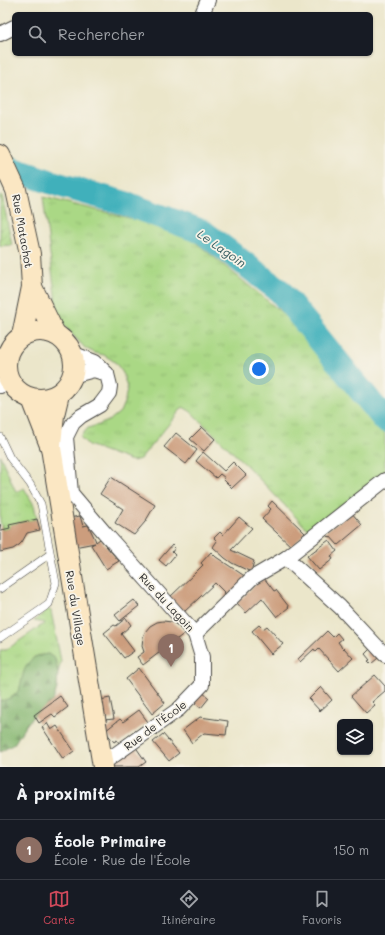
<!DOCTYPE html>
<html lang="fr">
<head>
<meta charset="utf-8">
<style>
	:root { --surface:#171b24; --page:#242831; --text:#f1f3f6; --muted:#9ea1a6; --line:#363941; --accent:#d1495b }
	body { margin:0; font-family:Mali,sans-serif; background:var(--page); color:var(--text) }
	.controls { position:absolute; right:12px; bottom:12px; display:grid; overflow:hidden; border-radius:6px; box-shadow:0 1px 3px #0004 }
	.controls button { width:36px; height:36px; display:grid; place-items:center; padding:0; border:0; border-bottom:1px solid var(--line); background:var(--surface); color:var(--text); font:20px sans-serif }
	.you { position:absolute; left:259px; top:369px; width:14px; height:14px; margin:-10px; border:3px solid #fff; border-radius:50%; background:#1a73e8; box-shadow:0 0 0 6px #1a73e833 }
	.badge { display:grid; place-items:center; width:26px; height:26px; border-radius:50%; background:var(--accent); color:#fff; font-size:13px; font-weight:700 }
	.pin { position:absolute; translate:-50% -33px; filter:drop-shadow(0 1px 2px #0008) }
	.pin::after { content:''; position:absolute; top:21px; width:14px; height:12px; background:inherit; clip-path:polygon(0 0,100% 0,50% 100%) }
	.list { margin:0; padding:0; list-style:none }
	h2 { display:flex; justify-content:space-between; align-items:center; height:52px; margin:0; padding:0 16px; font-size:17px }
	h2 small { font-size:13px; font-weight:400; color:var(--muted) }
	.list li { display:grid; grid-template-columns:26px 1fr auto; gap:12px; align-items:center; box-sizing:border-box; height:60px; padding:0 16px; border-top:1px solid var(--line) }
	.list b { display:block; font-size:15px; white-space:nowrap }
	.list p { margin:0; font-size:13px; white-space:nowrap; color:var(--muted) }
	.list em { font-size:13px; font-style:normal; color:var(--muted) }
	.icon { flex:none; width:22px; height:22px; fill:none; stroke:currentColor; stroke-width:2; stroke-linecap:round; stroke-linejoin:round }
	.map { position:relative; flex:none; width:385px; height:767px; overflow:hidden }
	.search { position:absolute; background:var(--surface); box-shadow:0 1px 3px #0004; left:12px; right:12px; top:12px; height:44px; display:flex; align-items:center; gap:10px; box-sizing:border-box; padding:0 14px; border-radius:6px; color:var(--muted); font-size:15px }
	.sheet { height:112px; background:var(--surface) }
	nav { display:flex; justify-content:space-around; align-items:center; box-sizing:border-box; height:56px; border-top:1px solid var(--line); background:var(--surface); font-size:11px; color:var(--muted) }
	nav a { display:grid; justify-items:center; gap:2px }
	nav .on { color:var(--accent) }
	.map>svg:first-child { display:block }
	.grass { fill:url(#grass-tufts); stroke:#6a8258 }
	.forest { fill:url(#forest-firs); stroke:#59724e }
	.garden { fill:url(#garden-furrows); stroke:#6a8258 }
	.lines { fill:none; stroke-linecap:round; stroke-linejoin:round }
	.river { stroke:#40b0bb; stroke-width:25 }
	.building { fill:#cc9d7d }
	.service-casing { stroke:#484743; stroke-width:8 }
	.minor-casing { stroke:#484743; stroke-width:16 }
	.secondary-casing { stroke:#484743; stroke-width:22 }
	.service { stroke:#fff; stroke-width:7 }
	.minor { stroke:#fff; stroke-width:14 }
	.secondary { stroke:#fbe7c3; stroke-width:20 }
	.labels { text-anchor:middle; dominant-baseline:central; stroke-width:3.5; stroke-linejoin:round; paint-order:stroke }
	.street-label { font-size:11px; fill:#2b2b2b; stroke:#f7f3e8 }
	.water-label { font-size:12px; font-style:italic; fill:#325a5d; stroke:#f7f3e8 }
</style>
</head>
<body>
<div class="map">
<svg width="385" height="767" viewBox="0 0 385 767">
	<defs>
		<pattern id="grass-tufts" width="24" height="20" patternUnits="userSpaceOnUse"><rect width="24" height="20" fill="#aad885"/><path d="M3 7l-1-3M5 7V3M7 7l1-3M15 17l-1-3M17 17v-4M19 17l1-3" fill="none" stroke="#92ba73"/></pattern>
		<pattern id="forest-firs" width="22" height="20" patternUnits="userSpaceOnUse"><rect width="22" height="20" fill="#87b872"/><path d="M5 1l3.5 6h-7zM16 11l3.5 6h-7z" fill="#6f965e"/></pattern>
		<pattern id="garden-furrows" width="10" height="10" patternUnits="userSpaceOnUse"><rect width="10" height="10" fill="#aad885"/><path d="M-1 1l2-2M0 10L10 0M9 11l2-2" fill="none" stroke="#92ba73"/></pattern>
	</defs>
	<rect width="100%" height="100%" fill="#f7f3e8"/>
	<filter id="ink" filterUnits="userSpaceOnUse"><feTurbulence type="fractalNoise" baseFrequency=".025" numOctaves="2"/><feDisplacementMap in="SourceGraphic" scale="8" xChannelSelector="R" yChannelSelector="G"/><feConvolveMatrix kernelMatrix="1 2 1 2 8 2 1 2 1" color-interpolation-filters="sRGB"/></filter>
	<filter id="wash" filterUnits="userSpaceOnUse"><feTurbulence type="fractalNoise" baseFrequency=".012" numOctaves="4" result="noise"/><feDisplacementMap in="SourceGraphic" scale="16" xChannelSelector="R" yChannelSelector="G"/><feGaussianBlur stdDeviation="0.9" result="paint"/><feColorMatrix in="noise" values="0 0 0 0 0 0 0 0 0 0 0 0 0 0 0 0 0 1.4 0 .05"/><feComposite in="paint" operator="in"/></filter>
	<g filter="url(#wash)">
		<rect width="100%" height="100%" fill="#ebe6ca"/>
		<!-- grass -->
		<g class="grass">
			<path d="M43,197l111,27 39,16 93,76 31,36 26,33 42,48v42l-74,58 -64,-67 -57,-55 -7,-4 -43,52 -7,2 -4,-1 -41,-15 -8,-8 8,-9 6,-2 5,-1 11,-5 10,-8 5,-12 2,-12 -4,-15 -8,-11 -11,-7 -9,-2 -10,-5 -29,-31 -1,-6 1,-8z"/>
			<path d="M0,455l16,37 8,-4 10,17 3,14 -27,6v3l-8,2 -2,-9z"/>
			<path d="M48,609l3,2 10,50 -3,12 -3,-14 -7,-5 -14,3 -17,37 -9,6 -8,1v-51h6l39,-27 -11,-2z"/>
		</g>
		<!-- forest -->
		<path class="forest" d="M48,654l7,5 3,14 -1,15 -4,13 -19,14 -10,13 -10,16 -14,8v-51c29,-5 16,-25 30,-40 2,-2 3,-3 5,-4 4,-2 9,-2 13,-3z"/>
		<!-- garden -->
		<path class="garden" d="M0,195h2l10,50 -12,1z"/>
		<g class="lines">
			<!-- river -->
			<path class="river" d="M0,165l60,20 67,19 76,28 77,59 105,129"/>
		</g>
		<g id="blocks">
			<!-- building -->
			<g class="building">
				<path d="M202,427l13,12 -11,12 -14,-12z"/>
				<path d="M176,433l21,17 -11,14 -22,-17z"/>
				<path d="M203,452l21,19 9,-9 13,13 -14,13 -9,-9 2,-1 -5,-4 -4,4 -20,-17z"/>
				<path d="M111,477l44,28 -10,17 -11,13 -19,-12 8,-14 -23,-15z"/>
				<path d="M272,501l33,32 -13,14 -30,-28 9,-10 -3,-3z"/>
				<path d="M351,512l11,13 -5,4 -19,16 -8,-9 -1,1 -4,-5z"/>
				<path d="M80,516l3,10 5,-1 7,14 1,3 4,-3 19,22 -13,8 -15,-24 4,-2 -21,4 -5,-29z"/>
				<path d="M239,517l13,11 -21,22 23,11 -3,11 -19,-9 -7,-5 -12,-11 4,-6 -3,-3 6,-6 3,3z"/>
				<path d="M37,519l3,11 -13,3 -5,9 -3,3 -6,4 -13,3v-28l2,6 8,-2 -1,-3z"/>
				<path d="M329,540l8,11 -6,5 2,3 -14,11 -12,-14z"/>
				<path d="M172,545l3,3 -3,4 3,3 -9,11 -7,-6z"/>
				<path d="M211,552l5,5 33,22 -23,20 -3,-3 2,-3 -10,-10 -31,29 -15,-14 26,-25 8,-8 -2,-2z"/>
				<path d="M264,578l10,13 2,-1 13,17 -12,10 -15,-19 -16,15 -9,-10 20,-20z"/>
				<path d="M134,600l5,6 -19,15 -5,-6z"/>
				<path d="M126,618l5,7 -10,9 13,17 -10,7 -20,-25 10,-8 2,1z"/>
				<path d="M163,621l9,1 5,3 8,8 -42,32 -6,-8 7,-5 -2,-6 1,-9 2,-5 5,-6 7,-4z"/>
				<path d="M259,625l4,4 4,-3 16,18 -12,10 -19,-23z"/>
				<path d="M327,631l6,6 4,-4 5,6 -4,3 3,4v1l2,2 1,-1 9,10 -14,13 -20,-22 -3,3 -2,-3 -14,13 -2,-3z"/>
				<path d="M370,649l8,9 -7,6 -3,-3 2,-1 -5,-6z"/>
				<path d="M139,668l26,35 -13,11 -26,-35z"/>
				<path d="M375,675l10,11v5l-13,11 3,3 -9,8 -15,-17z"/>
				<path d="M321,687l11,13 -12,11 -11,-12z"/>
				<path d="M201,691l8,7 -8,10 -9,-7z"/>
				<path d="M60,696l8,11 -13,10 -3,-3 -13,9 -5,-8z"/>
				<path d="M110,698l4,21 -10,1 -4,-20z"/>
				<path d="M139,710l9,12 -29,21 -2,-3 -3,2 -9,-11 15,-12 3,3z"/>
				<path d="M200,717l28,4 -2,14 -22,-2 -12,10 -9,-13z"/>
				<path d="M47,723l4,7 6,-4 17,25 -11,8 -21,-32z"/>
				<path d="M163,734l16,19 -10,8 -16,-19z"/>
				<path d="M135,746l11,16 -7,5h-26l-1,-5z"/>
			</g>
		</g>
	</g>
	<g filter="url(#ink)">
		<use href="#blocks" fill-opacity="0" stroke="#484743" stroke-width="1"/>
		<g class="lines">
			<!-- service casing -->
			<g class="service-casing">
				<g id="service">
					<path d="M0,437l10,21 20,26 11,20 15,79 -7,21 -49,34"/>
					<path d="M0,589l50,-35"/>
				</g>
			</g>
			<!-- minor casing -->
			<g class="minor-casing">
				<g id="minor">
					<path d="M202,14l6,-14"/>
					<path d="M0,34l14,-7"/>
					<path d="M72,353l23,9 12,12 3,12 -1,7 -9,12 -19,11 -8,7 -7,14 5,56 33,39 91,102 7,23v28l-23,24 -77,55"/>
					<path d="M0,355l8,-3"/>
					<path d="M72,376l22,-6 13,4"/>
					<path d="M0,386l10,-4"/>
					<path d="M286,558l54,49 45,48"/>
					<path d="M195,634l57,-56 34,-20 99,-78"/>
				</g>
			</g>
			<!-- secondary casing -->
			<g class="secondary-casing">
				<g id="secondary">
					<path d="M0,155l16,35 14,64 2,33 -10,49"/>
					<path d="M32,287l23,47"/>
					<circle cx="40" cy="365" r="34"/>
					<path d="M32,399l19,49 52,319"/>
					<path d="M51,444l3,-29 5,-21"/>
				</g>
			</g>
			<!-- service -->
			<use href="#service" class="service"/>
			<!-- minor -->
			<use href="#minor" class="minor"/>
			<!-- secondary -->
			<use href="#secondary" class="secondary"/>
		</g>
	</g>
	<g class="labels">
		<!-- street labels -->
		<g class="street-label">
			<text transform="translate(23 231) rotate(80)">Rue Matachot</text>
			<text transform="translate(167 602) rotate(47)">Rue du Lagoin</text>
			<text transform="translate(76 608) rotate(81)">Rue du Village</text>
			<text transform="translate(155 725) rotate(-37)">Rue de l'École</text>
		</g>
		<!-- water labels -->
		<g class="water-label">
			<text transform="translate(222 248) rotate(35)">Le Lagoin</text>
		</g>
	</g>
</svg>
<div class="controls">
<button><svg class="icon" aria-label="layers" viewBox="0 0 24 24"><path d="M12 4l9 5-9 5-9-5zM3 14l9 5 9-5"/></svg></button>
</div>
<div class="you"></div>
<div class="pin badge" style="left:171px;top:667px;background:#8d6e63">1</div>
<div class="search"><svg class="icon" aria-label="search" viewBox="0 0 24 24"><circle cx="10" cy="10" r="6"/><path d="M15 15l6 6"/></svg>Rechercher</div>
</div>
<section class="sheet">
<h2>À proximité<small></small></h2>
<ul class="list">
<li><span class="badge" style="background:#8d6e63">1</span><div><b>École Primaire</b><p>École · Rue de l'École</p></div><em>150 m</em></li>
</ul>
</section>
<nav>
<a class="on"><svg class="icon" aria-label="map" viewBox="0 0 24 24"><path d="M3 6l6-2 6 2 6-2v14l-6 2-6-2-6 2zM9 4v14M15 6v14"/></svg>Carte</a>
<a><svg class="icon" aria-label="directions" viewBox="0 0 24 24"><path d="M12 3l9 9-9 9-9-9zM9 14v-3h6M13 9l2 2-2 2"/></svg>Itinéraire</a>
<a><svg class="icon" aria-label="saved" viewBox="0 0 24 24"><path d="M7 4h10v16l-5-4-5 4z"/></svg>Favoris</a>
</nav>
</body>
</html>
